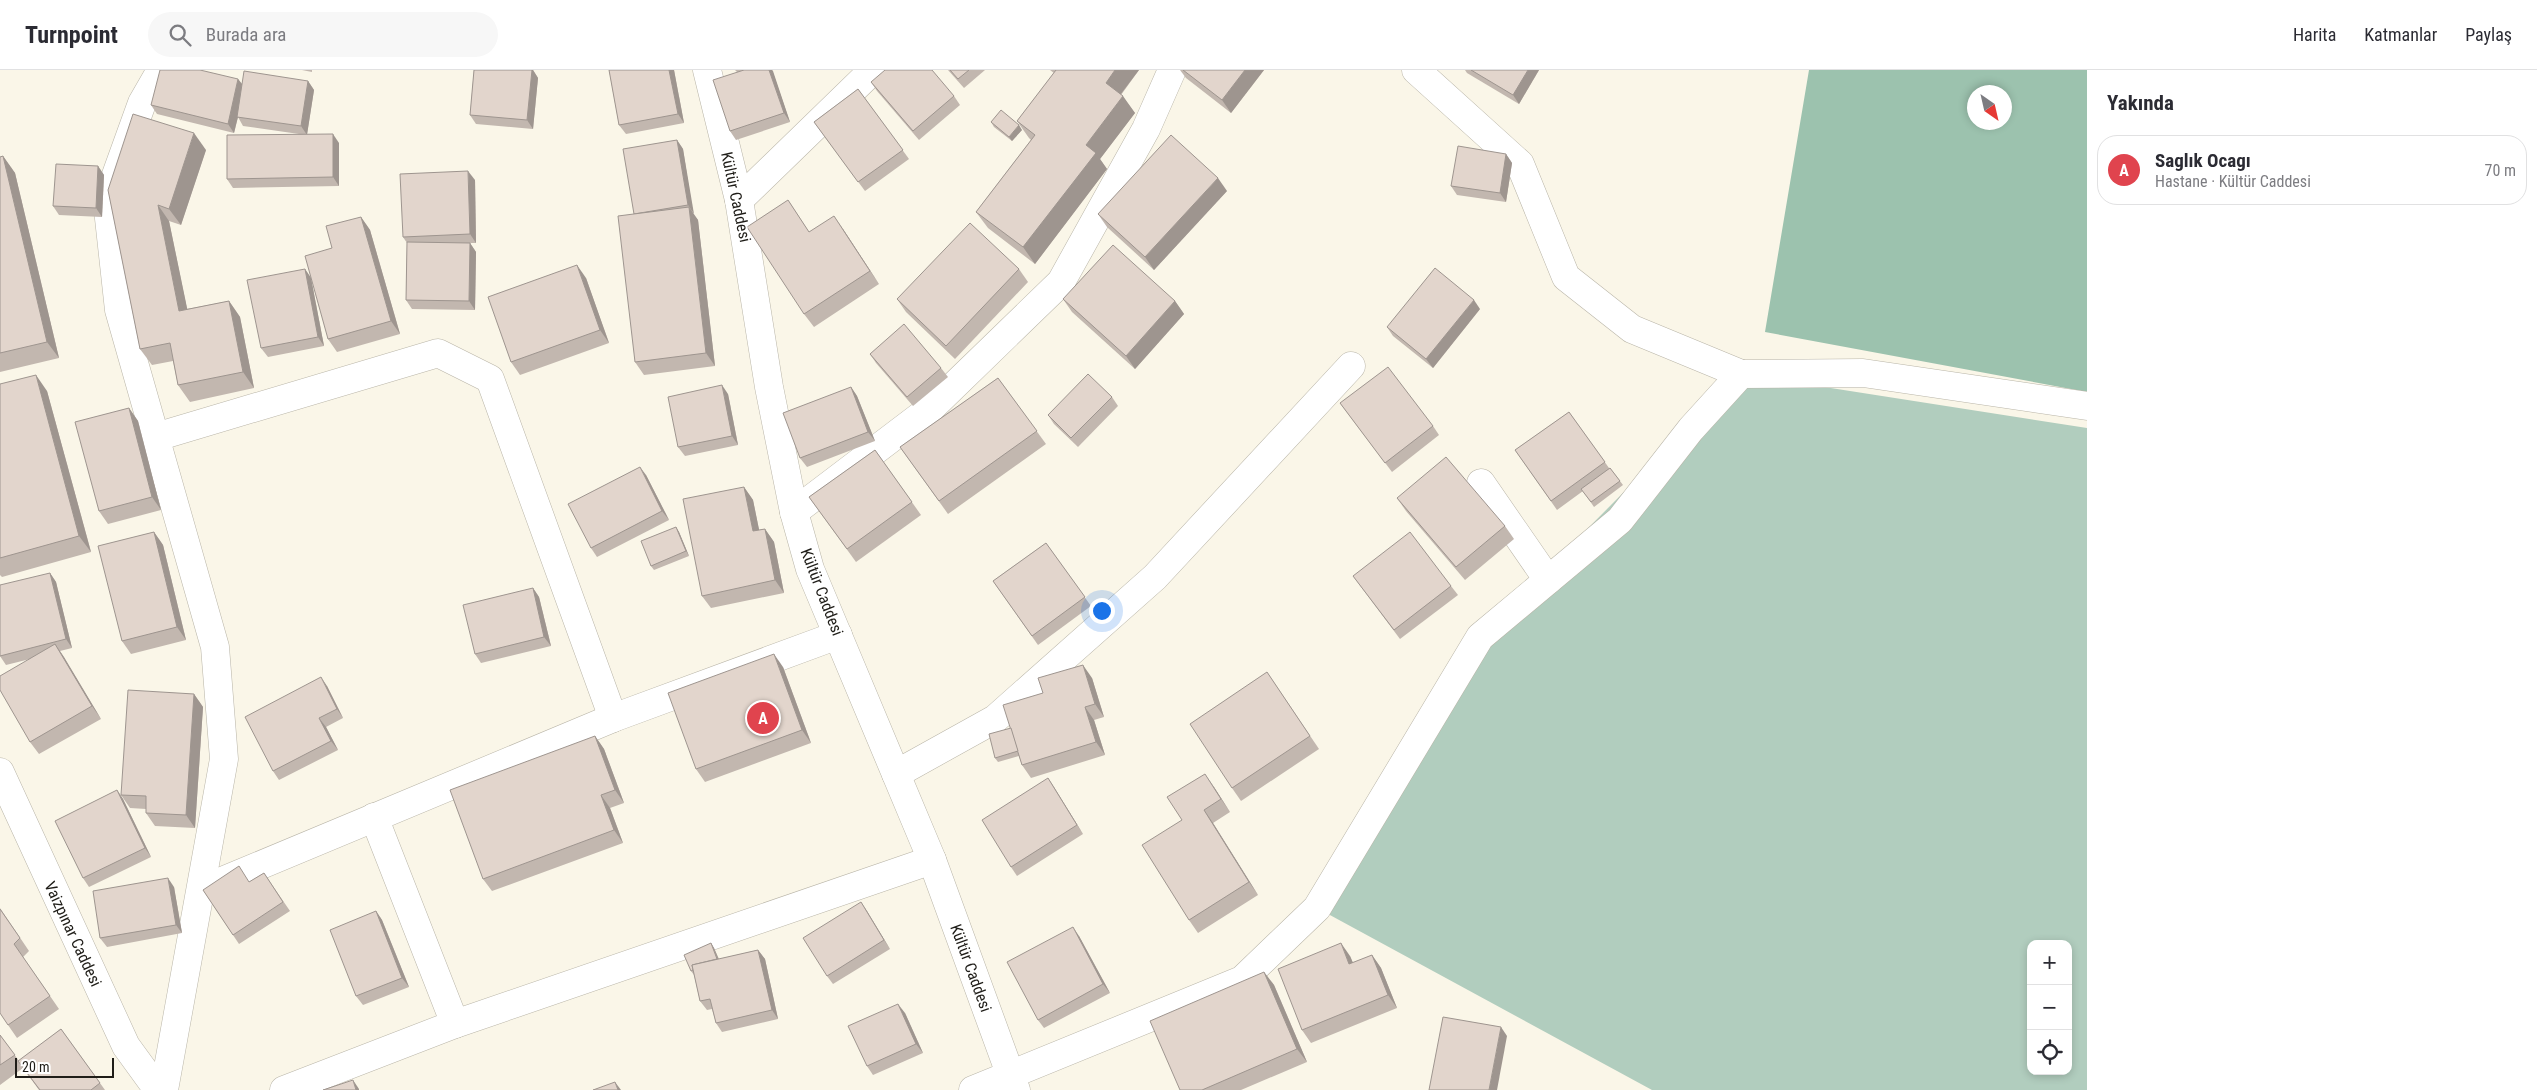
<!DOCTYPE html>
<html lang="tr">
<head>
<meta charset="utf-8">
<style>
	:root { --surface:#fff; --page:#f7f7f7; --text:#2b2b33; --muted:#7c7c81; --line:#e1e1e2; --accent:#b45309 }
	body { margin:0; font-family:"Roboto Condensed",sans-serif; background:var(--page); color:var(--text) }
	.controls { position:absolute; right:15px; bottom:15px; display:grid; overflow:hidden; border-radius:10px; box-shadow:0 2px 8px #0003 }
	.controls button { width:45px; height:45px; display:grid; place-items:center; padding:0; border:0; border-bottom:1px solid var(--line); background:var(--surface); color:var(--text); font:25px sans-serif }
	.compass { position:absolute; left:1967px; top:15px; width:45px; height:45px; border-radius:50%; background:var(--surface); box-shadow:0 2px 8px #0003; rotate:146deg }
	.scale { position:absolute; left:15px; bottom:12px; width:99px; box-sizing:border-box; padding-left:5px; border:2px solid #1f1d18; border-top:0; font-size:14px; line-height:18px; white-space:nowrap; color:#1f1d18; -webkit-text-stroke:4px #fff; paint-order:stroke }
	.you { position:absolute; left:1101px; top:540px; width:18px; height:18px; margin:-12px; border:4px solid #fff; border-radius:50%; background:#1a73e8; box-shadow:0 0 0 8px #1a73e833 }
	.badge { display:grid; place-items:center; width:32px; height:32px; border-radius:50%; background:var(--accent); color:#fff; font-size:16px; font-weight:700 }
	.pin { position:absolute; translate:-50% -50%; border:2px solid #fff; box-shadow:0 1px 5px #0006 }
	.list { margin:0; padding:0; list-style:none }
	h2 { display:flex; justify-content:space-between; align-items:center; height:65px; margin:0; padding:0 20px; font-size:21px }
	h2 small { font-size:16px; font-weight:400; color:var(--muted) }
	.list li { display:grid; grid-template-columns:32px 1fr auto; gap:15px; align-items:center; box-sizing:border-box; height:70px; margin:0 10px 10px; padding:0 10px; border:1px solid var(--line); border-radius:20px }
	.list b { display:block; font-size:19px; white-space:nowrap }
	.list p { margin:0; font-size:16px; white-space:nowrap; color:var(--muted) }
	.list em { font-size:16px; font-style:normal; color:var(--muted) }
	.icon { flex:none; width:28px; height:28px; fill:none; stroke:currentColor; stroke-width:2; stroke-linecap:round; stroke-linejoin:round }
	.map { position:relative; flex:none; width:2087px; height:1020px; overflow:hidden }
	header { display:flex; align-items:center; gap:30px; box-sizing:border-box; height:70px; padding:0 25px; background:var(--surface); border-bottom:1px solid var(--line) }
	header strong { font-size:24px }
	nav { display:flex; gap:28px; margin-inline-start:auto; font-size:18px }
	.search { width:350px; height:45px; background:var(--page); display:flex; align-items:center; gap:12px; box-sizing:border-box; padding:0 18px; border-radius:28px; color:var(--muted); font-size:19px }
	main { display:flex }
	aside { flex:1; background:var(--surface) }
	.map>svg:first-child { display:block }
	.green { fill:#b1cdbe; fill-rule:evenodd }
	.forest { fill:#9cc2ae; fill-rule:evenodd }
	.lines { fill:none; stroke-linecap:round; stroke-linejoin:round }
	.street-casing { stroke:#b9b5a8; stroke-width:29 }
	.secondary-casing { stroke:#b9b5a8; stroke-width:29 }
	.street { stroke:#fff; stroke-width:28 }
	.secondary { stroke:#fff; stroke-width:28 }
	.wall { fill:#c2b7af }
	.shaded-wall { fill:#9e958f }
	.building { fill:#e2d5cc; stroke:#9e958f }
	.labels { text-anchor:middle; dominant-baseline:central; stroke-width:4; stroke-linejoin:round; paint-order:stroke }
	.street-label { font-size:16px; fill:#1f1d18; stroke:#fff }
</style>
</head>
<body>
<header>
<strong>Turnpoint</strong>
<div class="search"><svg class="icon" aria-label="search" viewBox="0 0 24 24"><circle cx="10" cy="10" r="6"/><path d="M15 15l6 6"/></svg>Burada ara</div>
<nav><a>Harita</a><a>Katmanlar</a><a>Paylaş</a></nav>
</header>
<main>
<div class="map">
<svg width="2087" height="1020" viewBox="0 0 2087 1020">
	<rect width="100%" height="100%" fill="#faf6e8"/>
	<!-- green -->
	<path class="green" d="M1741,304l346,54v662h-435l-335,-182 163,-271zM2031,874h37v127h-37z"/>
	<!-- forest -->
	<path class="forest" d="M1809,0h278v322l-322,-60zM1974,22h30v30h-30z"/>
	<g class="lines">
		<!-- street casing -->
		<g class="street-casing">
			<g id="street">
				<path d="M161,0l-19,33 -35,97 12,110 96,337 9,112 -60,331"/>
				<path d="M1416,0l104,94 46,113 66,52 109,45"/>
				<path d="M739,130l134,-130"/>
				<path d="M156,367l282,-84 52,26 123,339"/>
				<path d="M1481,413l67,97"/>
				<path d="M794,442l137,-104 130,-126 85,-153 26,-59"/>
				<path d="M896,704l99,-55 160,-142 196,-211"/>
				<path d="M374,747l81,207"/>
				<path d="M208,817l405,-169 225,-83"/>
				<path d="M284,1020l171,-66 477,-164"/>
				<path d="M973,1020l269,-110 75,-72 163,-271 140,-117 71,-91 50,-55 122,-1 224,33"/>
			</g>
		</g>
		<!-- secondary casing -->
		<g class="secondary-casing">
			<g id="secondary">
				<path d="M707,0l32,130 30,187 25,125 16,57 122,291 84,230"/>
				<path d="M0,702l126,274 32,44"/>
			</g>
		</g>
		<!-- street -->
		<use href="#street" class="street"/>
		<!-- secondary -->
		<use href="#secondary" class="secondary"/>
	</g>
	<!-- wall -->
	<g class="wall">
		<path d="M302,0h10v2z"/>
		<path d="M474,0h59l5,8 -5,51 -57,-5 -6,-9z"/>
		<path d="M609,0h65l10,53 -58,11 -7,-9z"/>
		<path d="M735,0h37l18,52 -54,18 -6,-9 7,-59z"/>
		<path d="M948,0h37l-21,18z"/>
		<path d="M1050,0h89l-18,25 14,18 -35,46 7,10 -72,95 -47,-36 -12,-16 55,-72 -2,-2 -12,-17 37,-48z"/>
		<path d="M1180,0h84l-33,43 -45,-35z"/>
		<path d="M1465,0h74l-20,34 -52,-31z"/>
		<path d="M238,9l4,5 66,-3 6,9 -7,44 32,9v43l-106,2 -6,-9 72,-45 -56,-8 -5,-9 -4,16 -77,-19 -6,-9z"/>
		<path d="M871,12l83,14 6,9 -41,35 -42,-49z"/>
		<path d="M858,19l51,70 -44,32 -51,-69z"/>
		<path d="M991,52l31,8 -10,11 -18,-14z"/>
		<path d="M677,70l6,9 10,65 5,6 17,146 -71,9 -9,-13 -1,-148z"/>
		<path d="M206,80l-25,75 -12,-4 18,88 42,-8 11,16 14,71 -64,14 -12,-17 -5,-24 -21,4 -12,-16 -32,-159z"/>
		<path d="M1506,84l6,9 -6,39 -49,-7 -6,-9z"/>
		<path d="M3,86l12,17 44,185 -59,14v-215z"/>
		<path d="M98,96l6,9 -2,42 -43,-2 -6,-9z"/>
		<path d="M475,110l1,63h-10h4l6,9 -1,58 -63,-1 -6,-9 1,-57 -4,-6z"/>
		<path d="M1227,121l-73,79 -47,-43 -9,-13z"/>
		<path d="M788,130l21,32 34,-3 36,55 -65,43 -10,-13z"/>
		<path d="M361,147l9,13 30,104 -63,18 -9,-13 4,-91z"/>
		<path d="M305,199l6,9 13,68 -56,11 -7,-9z"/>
		<path d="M1019,199l9,13 -73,77 -49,-47 -9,-13z"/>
		<path d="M586,208l23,65 -89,32 -9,-13z"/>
		<path d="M1063,229l112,2 9,13 -49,55 -63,-57z"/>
		<path d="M1480,239l-47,59 -40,-32 -6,-9z"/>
		<path d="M870,284l71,14 7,9 -35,29 -37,-43z"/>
		<path d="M998,308l48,66 -98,70 -48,-67z"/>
		<path d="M0,314l47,7 44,161 -89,25 -2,-2z"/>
		<path d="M851,317l6,9 18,45 -68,26 -7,-9z"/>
		<path d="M728,324l10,51 -53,11 -7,-9z"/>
		<path d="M1112,327l6,9 -40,41 -24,-23 -6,-9z"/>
		<path d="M1340,333l93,23 6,9 -47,37z"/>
		<path d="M129,338l9,13 23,89 -53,14 -9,-13z"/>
		<path d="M1569,342l40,56h1l13,17 -29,22 -11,-16 -26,19 -42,-60z"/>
		<path d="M875,380l46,65 -65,47 -47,-65z"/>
		<path d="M646,405l23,45 -72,37 -6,-9z"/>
		<path d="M744,417l9,13 6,30 6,-1 9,13 10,51 -73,15 -9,-12z"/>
		<path d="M1397,428l108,28 9,13 -49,41 -59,-69z"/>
		<path d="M676,457l3,5 10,24 -35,14 -3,-4z"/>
		<path d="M154,462l9,13 23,95 -55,14 -9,-13z"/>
		<path d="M1046,473l45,63 -53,39 -45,-64z"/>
		<path d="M50,503l6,9 16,66 -12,3 41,68 -62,35 -9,-12v-83l-24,6 -6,-9z"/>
		<path d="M1353,506l98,10 7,9 -58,44z"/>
		<path d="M533,518l6,9 12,49 -70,17 -6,-9z"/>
		<path d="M783,597l28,76 -106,39 -9,-13z"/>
		<path d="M1267,602l52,77 -78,52 -9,-13z"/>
		<path d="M1092,608l12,39 -10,3 11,35 -74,23 -9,-13 -3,-9 -21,6 -3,-4 16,-30z"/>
		<path d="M327,616l16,32 -17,9 12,23 -59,30 -6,-9z"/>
		<path d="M194,624l9,13 -8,121 -40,-2 -9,-13v-4l-16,-1 -9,-13z"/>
		<path d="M595,666l9,13 20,54 -14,5 13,35 -131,48 -9,-12z"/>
		<path d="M1048,708l35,56 -66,42 -6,-9z"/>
		<path d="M1214,717l16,25 -17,11 45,72 -60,38 -9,-13 -7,-100z"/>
		<path d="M117,720l6,9 28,58 -62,30 -6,-9z"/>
		<path d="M264,803l26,38 -51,33 -36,-54 46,-8z"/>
		<path d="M174,817l8,46 -75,14 -7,-9z"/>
		<path d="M861,832l29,47 -57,35 -6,-8z"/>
		<path d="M0,838l29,43 -6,6 36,52 -42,29 -9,-13z"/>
		<path d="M376,841l6,9 27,67 -46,18 -7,-9z"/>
		<path d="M1079,866l31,57 -66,35 -6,-8z"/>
		<path d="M711,873l3,5 5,11 39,-9 7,9 13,60 -56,13 -6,-9 -4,-14 -5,1 -7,-9 -6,-26 -3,-4z"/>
		<path d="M1372,885l9,13 16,40 -86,35 -9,-13 48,-74 3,7z"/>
		<path d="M1264,902l10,13 33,77 -66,28h-61z"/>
		<path d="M905,943l18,40 -50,22 -6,-9z"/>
		<path d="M61,959l44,61h-66l-16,-22 -23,17v-50l19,26z"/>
	</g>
	<!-- shaded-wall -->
	<g class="shaded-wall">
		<path d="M532,0h1l5,8 -5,51 -6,-9z"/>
		<path d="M669,0h5l10,53 -6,-9z"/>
		<path d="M769,0h3l1,1 17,51 -6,-9z"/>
		<path d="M1115,0h24l-22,29 -11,-16z"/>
		<path d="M1245,0h19l-33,43 -9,-13z"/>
		<path d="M1528,0h11l-20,34 -6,-9z"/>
		<path d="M238,9l7,9 -11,45 -6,-9z"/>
		<path d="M308,11l6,9 -7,45 -6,-9z"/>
		<path d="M1123,26l12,17 -35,46 7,10 -72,95 -12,-17 63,-102z"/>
		<path d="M1019,55l3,5 -10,11 -3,-4z"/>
		<path d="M194,63l12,17 -25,75 -12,-16z"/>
		<path d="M333,64l6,9v43l-6,-9z"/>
		<path d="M677,70l6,9 11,65 -6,-9z"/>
		<path d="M1506,84l6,9 -6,39 -6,-9z"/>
		<path d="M3,86l12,17 44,185 -12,-16z"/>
		<path d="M98,96l6,9 -2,42 -6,-9z"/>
		<path d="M468,101l7,9 1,63 -6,-9z"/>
		<path d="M1218,108l9,13 -73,79 -9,-13z"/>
		<path d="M158,135l11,16 22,106 -12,-16z"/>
		<path d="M689,137l9,13 17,146 -9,-13z"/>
		<path d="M834,146l9,13 36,55 -9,-13z"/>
		<path d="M361,147l9,13 30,104 -9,-13z"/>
		<path d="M470,173l6,9 -1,58 -6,-9z"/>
		<path d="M577,195l9,13 23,65 -9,-13z"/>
		<path d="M305,199l6,9 13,68 -6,-9z"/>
		<path d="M1474,230l6,9 -47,59 -7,-9z"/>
		<path d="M229,231l11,16 14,71 -11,-16z"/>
		<path d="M1175,231l9,13 -49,55 -9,-13z"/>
		<path d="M36,305l11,16 44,161 -12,-16z"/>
		<path d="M722,315l6,9 10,51 -6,-9z"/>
		<path d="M851,317l6,9 18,45 -7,-9z"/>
		<path d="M129,338l9,13 23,89 -9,-13z"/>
		<path d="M640,397l6,8 23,45 -7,-9z"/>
		<path d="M744,417l9,13 9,44 -9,-13z"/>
		<path d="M676,457l3,5 10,24 -3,-5z"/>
		<path d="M765,459l9,13 10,51 -9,-13z"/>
		<path d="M154,462l9,13 23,95 -9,-13z"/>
		<path d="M50,503l6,9 16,66 -6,-9z"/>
		<path d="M533,518l6,9 12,49 -7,-9z"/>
		<path d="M55,574l9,13 37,62 -9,-13z"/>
		<path d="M774,584l9,13 28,76 -9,-13z"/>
		<path d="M1083,595l9,13 12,39 -9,-13z"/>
		<path d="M321,607l6,9 16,32 -6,-9z"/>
		<path d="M194,624l9,13 -8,121 -9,-13z"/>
		<path d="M1085,637l9,13 11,35 -9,-13z"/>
		<path d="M319,648l7,9 12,23 -7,-9z"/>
		<path d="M595,666l9,13 20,54 -9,-13z"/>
		<path d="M1205,704l9,13 16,25 -9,-13z"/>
		<path d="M1048,708l6,9 29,47 -6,-9z"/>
		<path d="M117,720l6,9 28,58 -6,-9z"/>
		<path d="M601,725l9,13 13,35 -9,-13z"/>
		<path d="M1204,740l9,13 45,72 -9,-13z"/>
		<path d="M168,808l6,9 8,46 -6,-8z"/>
		<path d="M861,832l6,9 23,38 -6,-9z"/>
		<path d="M376,841l6,9 27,67 -7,-9z"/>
		<path d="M1073,857l6,9 31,57 -7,-9z"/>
		<path d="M711,873l3,5 7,17 -3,-5z"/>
		<path d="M1341,873l9,13 9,21 -10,-13z"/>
		<path d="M758,880l7,9 13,60 -6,-9z"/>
		<path d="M1372,885l9,13 16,40 -9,-13z"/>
		<path d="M1264,902l10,13 33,77 -10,-13z"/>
		<path d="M898,934l7,9 18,40 -7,-9z"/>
		<path d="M1501,957l6,9 -10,54h-8z"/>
		<path d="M353,1010l6,9v1h-3z"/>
		<path d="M615,1012l6,8h-3z"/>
	</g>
	<!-- building -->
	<g class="building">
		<path d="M160,0h40l38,9 -10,45 -77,-19z"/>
		<path d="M474,0h58l-5,50 -57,-5z"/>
		<path d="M609,0h60l9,44 -59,11z"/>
		<path d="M744,0h25l15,43 -54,18 -17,-51z"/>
		<path d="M885,0h47l22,26 -41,35 -42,-49z"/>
		<path d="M950,0h19l-11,9z"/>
		<path d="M1056,0h59l-9,13 17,13 -37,49 10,8 -73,94 -47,-35 59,-77 -18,-14z"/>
		<path d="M1183,0h62l-23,30z"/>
		<path d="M1471,0h57l-15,25z"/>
		<path d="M244,1l64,10 -7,45 -64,-9z"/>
		<path d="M858,19l45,61 -45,32 -44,-60z"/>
		<path d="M1001,40l18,15 -10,12 -18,-15z"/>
		<path d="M133,44l61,19 -25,76 -11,-4 21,106 50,-10 14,71 -65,13 -8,-42 -30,6 -32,-159z"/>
		<path d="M333,64v43l-106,2v-44z"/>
		<path d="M1171,65l47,43 -73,79 -47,-43z"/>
		<path d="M677,70l11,65 -54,9 -11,-65z"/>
		<path d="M1458,76l48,8 -6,39 -49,-7z"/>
		<path d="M3,86l44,186 -47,11v-196z"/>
		<path d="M56,94l42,2 -2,42 -43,-2z"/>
		<path d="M468,101l2,63 -67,3 -3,-63z"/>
		<path d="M788,130l21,32 25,-16 36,55 -66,43 -57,-87z"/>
		<path d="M689,137l17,146 -71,9 -17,-146z"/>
		<path d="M361,147l30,104 -63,18 -23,-83 27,-8 -6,-22z"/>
		<path d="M970,153l49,46 -73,77 -49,-47z"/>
		<path d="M407,172l63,1 -1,58 -63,-1z"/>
		<path d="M1113,175l62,56 -49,55 -63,-57z"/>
		<path d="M577,195l23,65 -89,32 -23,-65z"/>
		<path d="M1435,198l39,32 -48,59 -39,-32z"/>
		<path d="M305,199l13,68 -57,11 -14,-68z"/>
		<path d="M904,254l37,44 -34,29 -37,-43z"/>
		<path d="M1388,297l45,59 -48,37 -45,-60z"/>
		<path d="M1088,304l24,23 -41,41 -23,-23z"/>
		<path d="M36,305l43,161 -79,22v-174z"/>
		<path d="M998,308l39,53 -98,70 -39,-54z"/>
		<path d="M722,315l10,51 -54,11 -10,-50z"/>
		<path d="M851,317l17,45 -68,26 -17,-45z"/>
		<path d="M129,338l23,89 -53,14 -24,-89z"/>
		<path d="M1569,342l36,50 -54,39 -36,-51z"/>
		<path d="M875,380l37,52 -65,47 -38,-52z"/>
		<path d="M1446,387l59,69 -49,41 -59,-69z"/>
		<path d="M640,397l22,44 -71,37 -23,-44z"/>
		<path d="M1610,398l10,13 -29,21 -10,-13z"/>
		<path d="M744,417l9,44 12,-2 10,51 -73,16 -19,-97z"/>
		<path d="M676,457l10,24 -35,15 -10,-25z"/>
		<path d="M154,462l23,95 -55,14 -24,-95z"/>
		<path d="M1410,462l41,54 -57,44 -41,-54z"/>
		<path d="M1046,473l39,54 -53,39 -39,-55z"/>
		<path d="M50,503l16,66 -66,17v-71z"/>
		<path d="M533,518l11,49 -69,17 -12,-49z"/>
		<path d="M55,574l37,62 -62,36 -30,-52v-14z"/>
		<path d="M774,584l28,76 -106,39 -28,-76z"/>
		<path d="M1083,595l12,39 -10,3 11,35 -74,23 -19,-60 40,-12 -5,-15z"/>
		<path d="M1267,602l43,64 -78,52 -42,-64z"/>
		<path d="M321,607l16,32 -18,9 12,23 -58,30 -28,-54z"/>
		<path d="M128,620l66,4 -8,121 -40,-2v-17l-25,-1z"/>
		<path d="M1011,658l7,23 -23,7 -6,-24z"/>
		<path d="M595,666l20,54 -14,5 13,35 -131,49 -33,-89z"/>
		<path d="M1205,704l16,25 -17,11 45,72 -60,38 -47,-75 40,-25 -15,-23z"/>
		<path d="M1048,708l29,47 -66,42 -29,-47z"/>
		<path d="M117,720l28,58 -62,30 -28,-57z"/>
		<path d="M239,796l10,16 15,-9 19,29 -50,33 -30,-45z"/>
		<path d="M168,808l8,47 -76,13 -7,-47z"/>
		<path d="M861,832l23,38 -57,36 -24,-38z"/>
		<path d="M0,839l20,29 -6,6 36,52 -42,29 -8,-12z"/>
		<path d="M376,841l26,67 -46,18 -26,-66z"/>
		<path d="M1073,857l30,57 -65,36 -31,-58z"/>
		<path d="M711,873l6,16 -25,6 1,5 -2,1 -7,-16z"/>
		<path d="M1341,873l8,21 23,-9 16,40 -86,35 -24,-61z"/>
		<path d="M758,880l14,60 -56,13 -6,-24 -10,2 -8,-36z"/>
		<path d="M1264,902l33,77 -95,41h-22l-30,-69z"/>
		<path d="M898,934l18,40 -49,22 -19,-40z"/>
		<path d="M1443,947l58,10 -12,63h-60z"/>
		<path d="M61,959l39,54 -9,7h-51l-22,-29z"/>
		<path d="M0,965l15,20 -15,10z"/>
		<path d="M353,1010l3,10h-33z"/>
		<path d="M615,1012l3,8h-25z"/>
	</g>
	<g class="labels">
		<!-- street labels -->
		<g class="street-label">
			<text transform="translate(736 127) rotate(78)">Kültür Caddesi</text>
			<text transform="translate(822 522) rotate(69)">Kültür Caddesi</text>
			<text transform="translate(73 864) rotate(65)">Vaizpınar Caddesi</text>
			<text transform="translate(971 898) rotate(70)">Kültür Caddesi</text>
		</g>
	</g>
</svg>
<div class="controls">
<button>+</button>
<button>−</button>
<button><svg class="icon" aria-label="locate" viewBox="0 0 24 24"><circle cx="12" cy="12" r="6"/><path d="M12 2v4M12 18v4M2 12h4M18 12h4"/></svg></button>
</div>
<svg class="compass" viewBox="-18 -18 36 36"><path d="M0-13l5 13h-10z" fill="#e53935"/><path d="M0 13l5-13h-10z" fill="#7c7c81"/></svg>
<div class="scale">20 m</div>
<div class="you"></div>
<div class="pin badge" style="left:763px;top:648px;background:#e0444e">A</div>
</div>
<aside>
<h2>Yakında<small></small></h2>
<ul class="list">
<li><span class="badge" style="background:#e0444e">A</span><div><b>Saglık Ocagı</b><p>Hastane · Kültür Caddesi</p></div><em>70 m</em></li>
</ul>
</aside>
</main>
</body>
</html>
